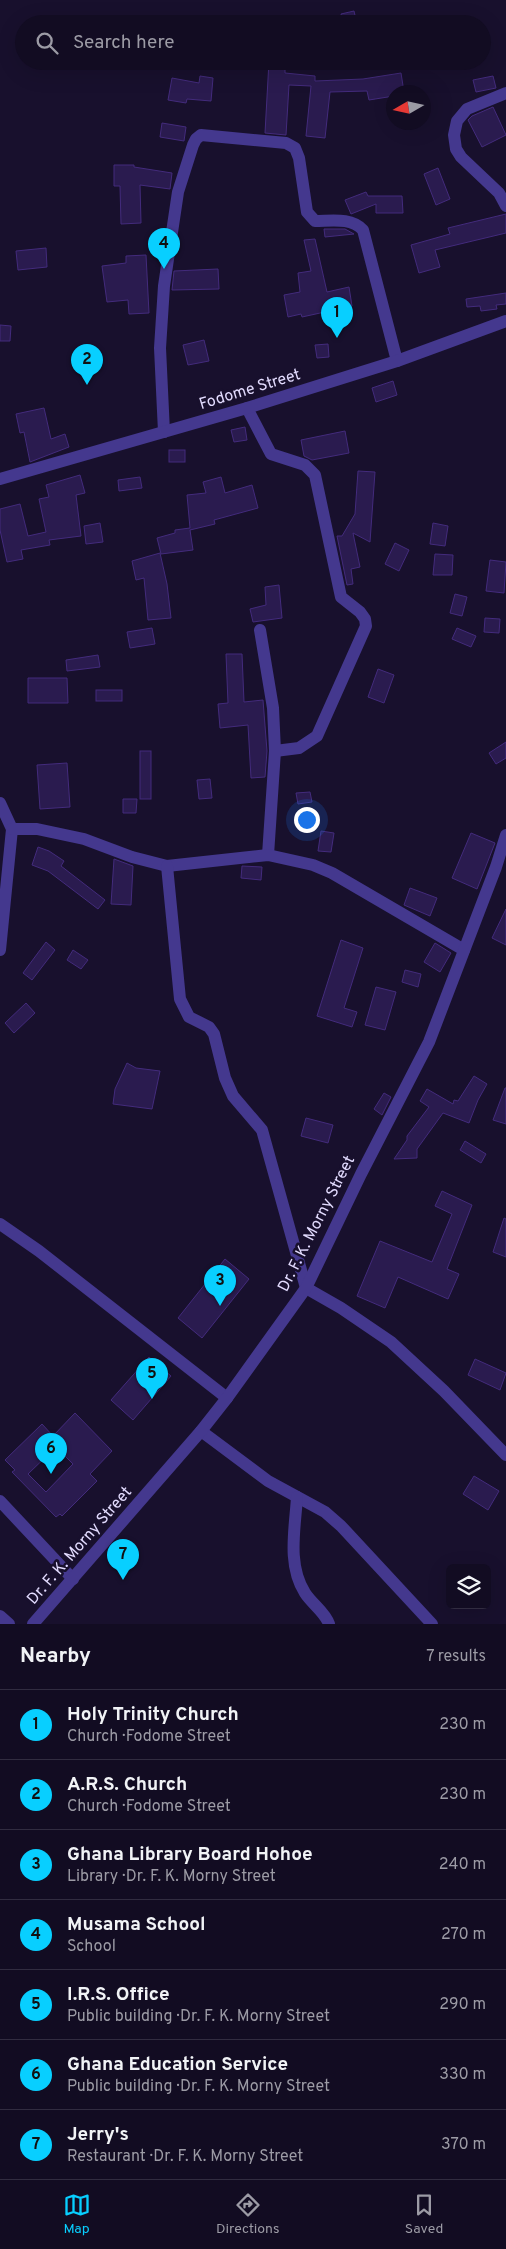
<!DOCTYPE html>
<html lang="en">
<head>
<meta charset="utf-8">
<style>
	:root { --surface:#120c22; --page:#1f1a2f; --text:#f1f3f6; --muted:#9c9ba5; --line:#312c40; --accent:#08cfff }
	body { margin:0; font-family:Overpass,sans-serif; background:var(--page); color:var(--text) }
	.controls { position:absolute; right:15px; bottom:15px; display:grid; overflow:hidden; border-radius:8px; box-shadow:0 5px 20px #0002 }
	.controls button { width:45px; height:45px; display:grid; place-items:center; padding:0; border:0; border-bottom:1px solid var(--line); background:var(--surface); color:var(--text); font:25px sans-serif }
	.compass { position:absolute; left:386px; top:85px; width:45px; height:45px; border-radius:50%; background:var(--surface); box-shadow:0 5px 20px #0002; rotate:261deg }
	.you { position:absolute; left:306px; top:819px; width:18px; height:18px; margin:-12px; border:4px solid #fff; border-radius:50%; background:#1a73e8; box-shadow:0 0 0 8px #1a73e833 }
	.badge { display:grid; place-items:center; width:32px; height:32px; border-radius:50%; background:var(--accent); color:#111; font-size:16px; font-weight:700 }
	.pin { position:absolute; translate:-50% -41px; filter:drop-shadow(0 1px 2px #0008) }
	.pin::after { content:''; position:absolute; top:26px; width:18px; height:15px; background:inherit; clip-path:polygon(0 0,100% 0,50% 100%) }
	.list { margin:0; padding:0; list-style:none }
	h2 { display:flex; justify-content:space-between; align-items:center; height:65px; margin:0; padding:0 20px; font-size:21px }
	h2 small { font-size:16px; font-weight:400; color:var(--muted) }
	.list li { display:grid; grid-template-columns:32px 1fr auto; gap:15px; align-items:center; box-sizing:border-box; height:70px; padding:0 20px; border-top:1px solid var(--line) }
	.list b { display:block; font-size:19px; white-space:nowrap }
	.list p { margin:0; font-size:16px; white-space:nowrap; color:var(--muted) }
	.list em { font-size:16px; font-style:normal; color:var(--muted) }
	.icon { flex:none; width:28px; height:28px; fill:none; stroke:currentColor; stroke-width:2; stroke-linecap:round; stroke-linejoin:round }
	.map { position:relative; flex:none; width:506px; height:1624px; overflow:hidden }
	.search { position:absolute; background:var(--surface); box-shadow:0 5px 20px #0002; left:15px; right:15px; top:15px; height:55px; display:flex; align-items:center; gap:12px; box-sizing:border-box; padding:0 18px; border-radius:28px; color:var(--muted); font-size:19px }
	.sheet { height:555px; background:var(--surface) }
	nav { display:flex; justify-content:space-around; align-items:center; box-sizing:border-box; height:70px; border-top:1px solid var(--line); background:var(--surface); font-size:14px; color:var(--muted) }
	nav a { display:grid; justify-items:center; gap:2px }
	nav .on { color:var(--accent) }
	.map>svg:first-child { display:block }
	.building { fill:#2a1b4f; stroke:#432b7c; fill-rule:evenodd }
	.lines { fill:none; stroke-linecap:round; stroke-linejoin:round }
	.minor { stroke:#44388e; stroke-width:12 }
	.labels { text-anchor:middle; dominant-baseline:central; stroke-width:5; stroke-linejoin:round; paint-order:stroke }
	.street-label { font-size:16px; fill:#e3dcff; stroke:#18102d }
</style>
</head>
<body>
<div class="map">
<svg width="506" height="1624" viewBox="0 0 506 1624">
	<rect width="100%" height="100%" fill="#18102d"/>
	<!-- building -->
	<g class="building">
		<path d="M354,11l3,13h-14l-2,-10z"/>
		<path d="M269,61h16v12l30,3v5l48,-2 38,-6 3,19h-10v4l-25,4 -2,-9 -37,1 -5,46 -19,-2 5,-50 -22,-1 -3,50 -21,-2z"/>
		<path d="M200,76l13,2 -2,23 -24,-2 -1,4 -18,-3 4,-22 27,5z"/>
		<path d="M493,76l3,12 -20,4 -3,-12z"/>
		<path d="M493,107l13,28 -24,12 -14,-27 4,-4z"/>
		<path d="M162,123l24,4 -2,14 -24,-4z"/>
		<path d="M114,165h20v2l38,6 -2,16 -30,-4 1,38 -20,1 -1,-38h-6z"/>
		<path d="M438,168l12,31 -14,6 -12,-31z"/>
		<path d="M366,192l2,4h34l1,17h-27v-9l-25,10 -6,-14z"/>
		<path d="M506,214v19l-71,17 5,17 -21,6 -8,-28 39,-11 -2,-6z"/>
		<path d="M324,229h21l9,5 -29,3z"/>
		<path d="M315,239l12,53 22,-5 3,19 -50,11 -1,-3 -13,3 -4,-22 16,-3 -2,-19 13,-2 -7,-31z"/>
		<path d="M46,248l1,19 -29,3 -2,-19z"/>
		<path d="M146,255l3,58 -20,1 -1,-14 -21,2 -5,-36 24,-3v-7z"/>
		<path d="M218,269l1,20 -47,1 2,-19z"/>
		<path d="M506,293v11l-10,1 1,4 -16,2 -1,-5 -13,1 -1,-8z"/>
		<path d="M0,325l11,1 -1,15h-10z"/>
		<path d="M204,340l5,21 -21,4 -5,-20z"/>
		<path d="M328,344l1,13 -12,1 -2,-13z"/>
		<path d="M393,381l4,14 -21,7 -4,-14z"/>
		<path d="M44,408l7,31 14,-5 4,13 -39,15 -6,-30 -4,1 -4,-19z"/>
		<path d="M245,427l2,13 -13,2 -3,-12z"/>
		<path d="M345,431l4,22 -37,7 -8,-4 -3,-16z"/>
		<rect x="169" y="450" width="16" height="12"/>
		<path d="M358,471l17,1 -5,70 -17,-9 7,34 -9,2 2,15 -6,1 -10,-49h5l13,-22z"/>
		<path d="M80,475l5,18 -9,2 5,41 -32,4 1,5 -29,5 2,9 -16,3 -7,-32v-21l20,-5 8,32 18,-4 -7,-33 10,-2 -3,-12z"/>
		<path d="M140,477l2,11 -23,3 -1,-11z"/>
		<path d="M221,477l4,16 27,-8 6,23 -44,12 1,4 -25,6 3,20 -32,4 -4,-16 18,-5v-3l15,-2 -3,-33 19,-2 -3,-11z"/>
		<path d="M100,523l3,19 -17,2 -2,-18z"/>
		<path d="M433,523l15,3 -3,20 -15,-2z"/>
		<path d="M395,543l14,7 -10,21 -14,-7z"/>
		<path d="M160,553l7,31 4,34 -23,2 -4,-42 -8,2 -4,-19z"/>
		<path d="M435,554l18,1 -1,20h-19z"/>
		<path d="M490,560l16,2 -2,31 -18,-2z"/>
		<path d="M279,585l3,33 -29,4 -3,-13 16,-4 -1,-18z"/>
		<path d="M455,594l12,3 -5,19 -12,-3z"/>
		<path d="M485,618l15,1 -1,14 -15,-1z"/>
		<path d="M152,628l3,16 -25,4 -3,-16z"/>
		<path d="M457,628l19,8 -5,11 -19,-8z"/>
		<path d="M226,654h16l2,48 19,-2 4,51 -2,26 -14,1 -3,-53 -28,3 -2,-24 10,-1z"/>
		<path d="M98,655l2,12 -33,4 -1,-11z"/>
		<path d="M378,669l16,6 -10,28 -16,-6z"/>
		<path d="M28,678h39l1,25h-40z"/>
		<rect x="96" y="690" width="26" height="11"/>
		<path d="M506,742v16l-10,6 -7,-11z"/>
		<rect x="140" y="751" width="11" height="48"/>
		<path d="M67,763l3,44 -30,2 -3,-44z"/>
		<path d="M210,779l2,19 -13,1 -2,-19z"/>
		<path d="M310,792l2,10 -14,2 -2,-11z"/>
		<path d="M123,799h14l-1,14h-13z"/>
		<path d="M321,831l13,2 -3,19 -13,-1z"/>
		<path d="M471,833l24,10 -18,46 -25,-11z"/>
		<path d="M38,847l11,4 15,10 -3,5 44,34 -7,9 -50,-38 -16,-6z"/>
		<path d="M114,859l19,7 -2,39 -20,-1z"/>
		<path d="M242,866l20,1 -1,13 -20,-2z"/>
		<path d="M410,888l27,10 -7,18 -26,-11z"/>
		<path d="M506,909v36l-14,-7z"/>
		<path d="M341,940l22,8 -19,60 13,4 -5,15 -35,-11z"/>
		<path d="M46,942l9,8 -23,30 -9,-7z"/>
		<path d="M435,943l16,10 -11,19 -16,-10z"/>
		<path d="M73,950l15,10 -7,9 -14,-9z"/>
		<path d="M405,970l16,4 -3,13 -16,-5z"/>
		<path d="M376,987l20,5 -11,38 -20,-5z"/>
		<path d="M26,1003l9,10 -21,20 -9,-10z"/>
		<path d="M127,1063l9,5 24,3 -8,38 -39,-5 2,-15z"/>
		<path d="M474,1076l13,8 -9,16 -9,23 -26,-10 -26,36v9l-23,1 13,-19v-4l22,-29 -9,-6 7,-12 26,15 1,-4 4,1z"/>
		<path d="M505,1088h1v36l-13,-4z"/>
		<path d="M384,1093l7,4 -9,18 -8,-6z"/>
		<path d="M306,1118l27,7 -5,18 -27,-7z"/>
		<path d="M465,1141l21,13 -5,9 -21,-13z"/>
		<path d="M442,1191l30,14 -25,64 12,5 -11,25 -50,-22 -13,31 -28,-12 23,-55 52,21 20,-48 -17,-8z"/>
		<path d="M504,1218l2,1v38l-13,-5z"/>
		<path d="M225,1259l24,20 -47,59 -24,-20z"/>
		<path d="M149,1357l22,19 -38,44 -22,-20z"/>
		<path d="M475,1359l31,14 -6,17 -32,-15z"/>
		<path d="M75,1413l37,38 -22,23 7,7 -35,35 -2,-2 -4,3 -44,-45 3,-2 -10,-10 37,-36 11,12zM56,1447l17,17 -27,28 -18,-18z"/>
		<path d="M474,1476l25,15 -11,19 -25,-16z"/>
	</g>
	<g class="lines">
		<!-- minor -->
		<g class="minor">
			<path d="M506,93l-39,16 -10,12 -3,14 2,14 5,8 38,36 7,13"/>
			<path d="M247,408l24,46 34,11 10,10 26,122 19,15 5,7 1,7 -49,110 -18,12 -24,3"/>
			<path d="M164,432l-4,-84 4,-62 14,-94 15,-47 3,-6 5,-4 85,8 9,5 4,10 8,54 8,9c16,0 36,-4 48,9l34,131"/>
			<path d="M0,479l247,-71 150,-47 109,-40"/>
			<path d="M260,630l13,78 2,43 -7,104"/>
			<path d="M0,803l12,26 -12,121"/>
			<path d="M12,829h25l47,10 48,18 35,9 101,-11 45,10 19,8 132,77"/>
			<path d="M167,866l13,133 9,18 20,10 5,7 11,44 8,18 29,34 44,158 35,20 50,34 53,49 62,64"/>
			<path d="M0,1224l39,27 188,147"/>
			<path d="M201,1431l67,50 57,31 16,14 91,98"/>
			<path d="M297,1497c-2,32 -10,68 8,96 7,11 20,19 24,31"/>
			<path d="M0,1501l73,78"/>
			<path d="M0,1616l9,8"/>
			<path d="M33,1624l168,-193 26,-33 79,-110 55,-114 68,-132 67,-175 10,-32"/>
		</g>
	</g>
	<g class="labels">
		<!-- street labels -->
		<g class="street-label">
			<text transform="translate(250 390) rotate(-17)">Fodome Street</text>
			<text transform="translate(317 1224) rotate(-63)">Dr. F. K. Morny Street</text>
			<text transform="translate(80 1546) rotate(-49)">Dr. F. K. Morny Street</text>
		</g>
	</g>
</svg>
<div class="controls">
<button><svg class="icon" aria-label="layers" viewBox="0 0 24 24"><path d="M12 4l9 5-9 5-9-5zM3 14l9 5 9-5"/></svg></button>
</div>
<svg class="compass" viewBox="-18 -18 36 36"><path d="M0-13l5 13h-10z" fill="#e53935"/><path d="M0 13l5-13h-10z" fill="#9c9ba5"/></svg>
<div class="you"></div>
<div class="pin badge" style="left:337px;top:338px">1</div>
<div class="pin badge" style="left:87px;top:385px">2</div>
<div class="pin badge" style="left:220px;top:1306px">3</div>
<div class="pin badge" style="left:164px;top:269px">4</div>
<div class="pin badge" style="left:152px;top:1399px">5</div>
<div class="pin badge" style="left:51px;top:1474px">6</div>
<div class="pin badge" style="left:123px;top:1580px">7</div>
<div class="search"><svg class="icon" aria-label="search" viewBox="0 0 24 24"><circle cx="10" cy="10" r="6"/><path d="M15 15l6 6"/></svg>Search here</div>
</div>
<section class="sheet">
<h2>Nearby<small>7 results</small></h2>
<ul class="list">
<li><span class="badge">1</span><div><b>Holy Trinity Church</b><p>Church · Fodome Street</p></div><em>230 m</em></li>
<li><span class="badge">2</span><div><b>A.R.S. Church</b><p>Church · Fodome Street</p></div><em>230 m</em></li>
<li><span class="badge">3</span><div><b>Ghana Library Board Hohoe</b><p>Library · Dr. F. K. Morny Street</p></div><em>240 m</em></li>
<li><span class="badge">4</span><div><b>Musama School</b><p>School</p></div><em>270 m</em></li>
<li><span class="badge">5</span><div><b>I.R.S. Office</b><p>Public building · Dr. F. K. Morny Street</p></div><em>290 m</em></li>
<li><span class="badge">6</span><div><b>Ghana Education Service</b><p>Public building · Dr. F. K. Morny Street</p></div><em>330 m</em></li>
<li><span class="badge">7</span><div><b>Jerry's</b><p>Restaurant · Dr. F. K. Morny Street</p></div><em>370 m</em></li>
</ul>
</section>
<nav>
<a class="on"><svg class="icon" aria-label="map" viewBox="0 0 24 24"><path d="M3 6l6-2 6 2 6-2v14l-6 2-6-2-6 2zM9 4v14M15 6v14"/></svg>Map</a>
<a><svg class="icon" aria-label="directions" viewBox="0 0 24 24"><path d="M12 3l9 9-9 9-9-9zM9 14v-3h6M13 9l2 2-2 2"/></svg>Directions</a>
<a><svg class="icon" aria-label="saved" viewBox="0 0 24 24"><path d="M7 4h10v16l-5-4-5 4z"/></svg>Saved</a>
</nav>
</body>
</html>
